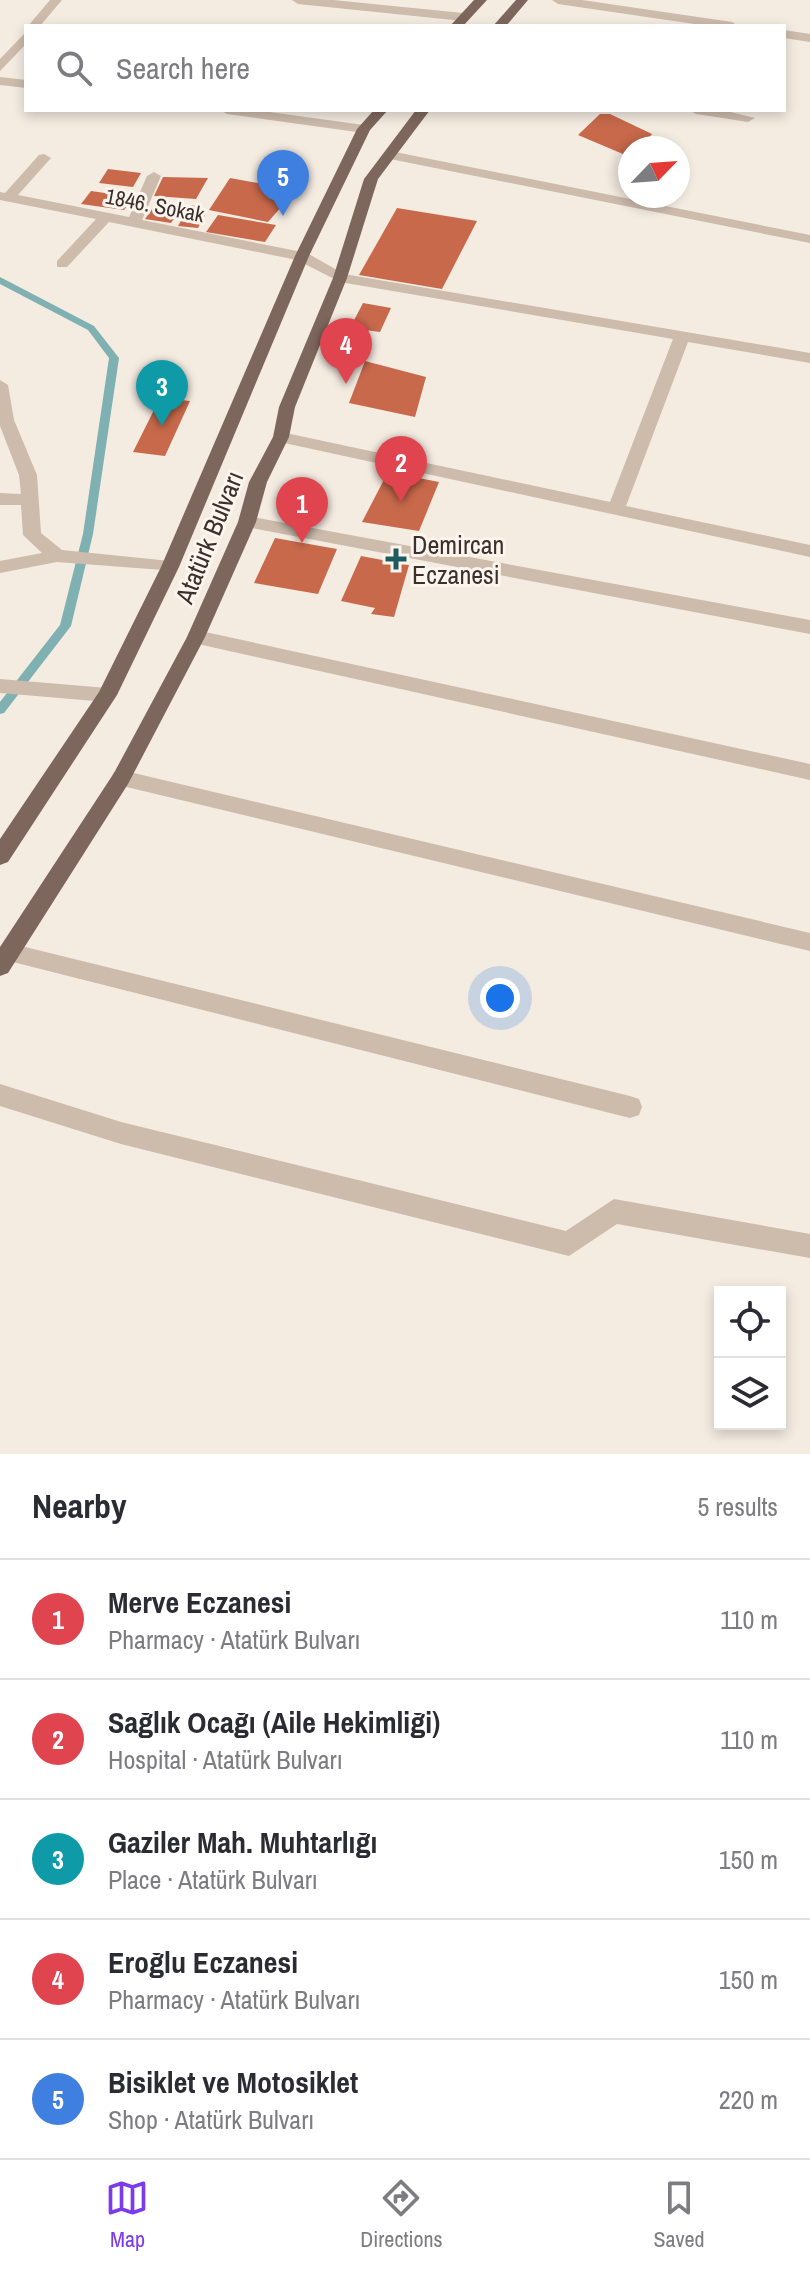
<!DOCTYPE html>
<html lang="en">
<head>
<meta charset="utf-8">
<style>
	:root { --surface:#fff; --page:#f2f2f3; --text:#2b2b33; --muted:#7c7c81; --line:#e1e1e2; --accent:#7c3aed }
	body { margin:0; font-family:"Archivo Narrow",sans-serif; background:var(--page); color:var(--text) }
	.controls { position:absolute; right:24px; bottom:24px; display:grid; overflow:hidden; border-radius:0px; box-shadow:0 4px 12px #0003 }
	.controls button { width:72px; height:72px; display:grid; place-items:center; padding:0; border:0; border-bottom:2px solid var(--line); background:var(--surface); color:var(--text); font:40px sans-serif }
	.compass { position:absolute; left:618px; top:136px; width:72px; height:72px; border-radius:50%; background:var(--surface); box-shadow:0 4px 12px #0003; rotate:65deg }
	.you { position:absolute; left:500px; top:998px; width:28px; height:28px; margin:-20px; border:6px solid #fff; border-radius:50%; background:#1a73e8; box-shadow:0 0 0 12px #1a73e833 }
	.badge { display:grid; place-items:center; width:52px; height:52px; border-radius:50%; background:var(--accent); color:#fff; font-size:26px; font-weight:700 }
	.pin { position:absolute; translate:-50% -66px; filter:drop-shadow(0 2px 4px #0008) }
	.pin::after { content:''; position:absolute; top:42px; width:28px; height:24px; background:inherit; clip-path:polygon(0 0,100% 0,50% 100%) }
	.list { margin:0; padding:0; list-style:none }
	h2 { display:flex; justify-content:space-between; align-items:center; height:104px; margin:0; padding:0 32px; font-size:34px }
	h2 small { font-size:26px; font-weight:400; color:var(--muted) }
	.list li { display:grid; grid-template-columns:52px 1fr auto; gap:24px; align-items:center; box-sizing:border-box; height:120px; padding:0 32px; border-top:2px solid var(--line) }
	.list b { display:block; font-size:30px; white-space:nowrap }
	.list p { margin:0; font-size:26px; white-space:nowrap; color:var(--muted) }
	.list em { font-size:26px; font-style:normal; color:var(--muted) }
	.icon { flex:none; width:44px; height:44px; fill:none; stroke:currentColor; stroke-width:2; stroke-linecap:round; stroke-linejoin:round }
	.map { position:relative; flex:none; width:810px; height:1454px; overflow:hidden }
	.search { position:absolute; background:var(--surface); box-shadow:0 4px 12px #0003; left:24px; right:24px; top:24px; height:88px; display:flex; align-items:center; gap:20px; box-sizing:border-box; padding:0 28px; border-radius:0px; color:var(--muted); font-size:30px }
	.sheet { height:704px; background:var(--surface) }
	nav { display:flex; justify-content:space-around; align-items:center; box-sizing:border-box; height:112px; border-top:2px solid var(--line); background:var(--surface); font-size:22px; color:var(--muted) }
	nav a { display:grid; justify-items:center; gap:4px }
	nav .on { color:var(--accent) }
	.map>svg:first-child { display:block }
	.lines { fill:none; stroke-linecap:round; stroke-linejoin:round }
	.stream { fill:#7fb0b2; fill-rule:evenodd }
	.building { fill:#c8694b }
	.minor { fill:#cdbbac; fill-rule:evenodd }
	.major { fill:#7d675c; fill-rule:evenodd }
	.poi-dot { fill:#1f5a5e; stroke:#fbf5ee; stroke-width:3 }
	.labels { text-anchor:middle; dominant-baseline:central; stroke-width:6; stroke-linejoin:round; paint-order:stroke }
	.far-street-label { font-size:22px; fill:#3b302b; stroke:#fbf5ee }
	.street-label { font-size:26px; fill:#3b302b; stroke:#fbf5ee }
	.poi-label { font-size:26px; fill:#3b302b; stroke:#fbf5ee; text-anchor:start }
</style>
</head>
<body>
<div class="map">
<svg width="810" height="1454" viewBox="0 0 810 1454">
	<rect width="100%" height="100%" fill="#f4ebe1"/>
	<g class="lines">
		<!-- stream -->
		<path class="stream" d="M0,277l94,49 25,32 -26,176 -22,92 -67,87 -4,1v-12l60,-77 23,-91 26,-176 -21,-28 -88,-46z"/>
	</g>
	<!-- building -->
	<g class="building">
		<path d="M600,114h10l42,20 -11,14h-11v9l-52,-22z"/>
		<path d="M108,169l33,4 -8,14 -34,-4z"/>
		<path d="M163,177l45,1 -12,21 -42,-3z"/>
		<path d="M230,178l66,12 -28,32 -59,-12z"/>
		<path d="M91,191l42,6 -9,13 -43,-6z"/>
		<path d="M158,201l26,3 -13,19 -26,-4z"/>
		<path d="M190,205l11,2 -4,5 9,1 -8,15 -20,-2z"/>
		<path d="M397,208l80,13 -35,68 -83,-14z"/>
		<path d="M218,215l58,10 -11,17 -59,-10z"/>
		<path d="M363,303l28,5 -11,24 -30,-4z"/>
		<path d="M365,361l61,16 -11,40 -66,-14z"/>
		<path d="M160,398l30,3 -25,55 -32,-4z"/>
		<path d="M388,472l51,10 -20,49 -57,-9z"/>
		<path d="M275,538l62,11 -19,45 -64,-11z"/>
		<path d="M361,556l48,9 -15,52 -23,-3 4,-6 -34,-7z"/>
	</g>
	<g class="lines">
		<!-- minor -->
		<g class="minor">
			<path d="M50,0h12l-22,26h-12z"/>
			<path d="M292,0h41l130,13 6,4 -6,4 -165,-17z"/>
			<path d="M552,0h30l150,22 6,4h-30l-150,-22z"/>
			<path d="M784,30l26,4v8l-26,-4z"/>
			<path d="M26,32v12l-26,27v-12z"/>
			<path d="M0,77l26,3v8l-26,-3z"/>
			<path d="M220,110h35l109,15 7,4 -7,4 -137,-19z"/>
			<path d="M689,110h33l33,8 -7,4 -52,-8z"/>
			<path d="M390,151l420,84v8l-425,-85 -2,-3z"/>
			<path d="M44,154l7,4 -33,37 111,22 18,-41 7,-4 7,4 -19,44 165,33 37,21 466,79v10l-122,-21 -62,164 184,39v12l-535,-116 -2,-4 8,-5 329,70 63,-163 -333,-57 -43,-22 -188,-38 -42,45h-10v-6l39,-42 -96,-19v-8l5,1 34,-38z"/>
			<path d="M0,380l8,5 6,35 23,55 4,58 21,17 108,11 6,2 3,4 -3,4 -119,-9 -57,11v-12l42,-8 -19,-18 -2,-30h-21v-12l21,1 -2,-19 -19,-49z"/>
			<path d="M247,516l563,104v14l-569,-108 -3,-4 3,-4z"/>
			<path d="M196,630l614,134v16l-621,-138 -2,-5 2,-5z"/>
			<path d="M0,679l107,9 10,7 -10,7 -107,-9z"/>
			<path d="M121,770l689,163v18l-696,-167 -3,-6 3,-6z"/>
			<path d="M9,943l621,153 9,3 3,8 -3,8 -9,3 -621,-157 -9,-4 1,-12z"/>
			<path d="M0,1084l121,38 445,109 48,-32 196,35v24l-193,-34 -48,32 -448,-112 -121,-38z"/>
		</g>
		<!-- major -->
		<g class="major">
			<path d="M474,0h13l-24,26h-13z"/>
			<path d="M516,0h12l-22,26h-13z"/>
			<path d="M374,110h14l-18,20 -61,126 -130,311 -62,128 -109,167 -8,3v-26l99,-147 62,-125 134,-311 62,-127z"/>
			<path d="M416,110h14l-52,69 -31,99 -52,129 -6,30 -22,45 -11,40 -51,115 -77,147 -120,189 -8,3v-29l114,-174 73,-136 51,-115 11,-40 24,-45 6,-30 54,-129 31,-99z"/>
		</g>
	</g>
	<!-- markers -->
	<path class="poi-dot" d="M392 547h8v8h8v8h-8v8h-8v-8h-8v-8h8z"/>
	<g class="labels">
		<!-- far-street labels -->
		<g class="far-street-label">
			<text transform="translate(155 205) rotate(11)">1846. Sokak</text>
		</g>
		<!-- street labels -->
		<g class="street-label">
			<text transform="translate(209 537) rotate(-68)">Atatürk Bulvarı</text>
		</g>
		<!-- poi labels -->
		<g class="poi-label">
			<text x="412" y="544">Demircan<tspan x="412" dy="30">Eczanesi</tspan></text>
		</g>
	</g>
</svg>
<div class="controls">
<button><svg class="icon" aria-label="locate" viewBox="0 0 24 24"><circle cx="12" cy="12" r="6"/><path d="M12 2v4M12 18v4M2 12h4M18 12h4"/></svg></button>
<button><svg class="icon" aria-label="layers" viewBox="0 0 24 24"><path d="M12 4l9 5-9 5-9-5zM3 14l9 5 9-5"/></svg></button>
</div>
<svg class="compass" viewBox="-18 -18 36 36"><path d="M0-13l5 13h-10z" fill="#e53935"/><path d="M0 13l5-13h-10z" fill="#7c7c81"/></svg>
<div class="you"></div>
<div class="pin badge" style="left:302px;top:543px;background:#e0444e">1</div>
<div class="pin badge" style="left:401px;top:502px;background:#e0444e">2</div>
<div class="pin badge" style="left:162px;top:426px;background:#0f9aa8">3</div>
<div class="pin badge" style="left:346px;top:384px;background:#e0444e">4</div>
<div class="pin badge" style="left:283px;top:216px;background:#3f7fe0">5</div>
<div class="search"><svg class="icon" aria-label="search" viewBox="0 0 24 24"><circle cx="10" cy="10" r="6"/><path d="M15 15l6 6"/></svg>Search here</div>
</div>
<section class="sheet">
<h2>Nearby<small>5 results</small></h2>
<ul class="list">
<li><span class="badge" style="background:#e0444e">1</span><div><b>Merve Eczanesi</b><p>Pharmacy · Atatürk Bulvarı</p></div><em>110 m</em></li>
<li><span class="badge" style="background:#e0444e">2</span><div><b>Sağlık Ocağı (Aile Hekimliği)</b><p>Hospital · Atatürk Bulvarı</p></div><em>110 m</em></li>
<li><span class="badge" style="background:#0f9aa8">3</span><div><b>Gaziler Mah. Muhtarlığı</b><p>Place · Atatürk Bulvarı</p></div><em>150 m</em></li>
<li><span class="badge" style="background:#e0444e">4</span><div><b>Eroğlu Eczanesi</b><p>Pharmacy · Atatürk Bulvarı</p></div><em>150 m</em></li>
<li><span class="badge" style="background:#3f7fe0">5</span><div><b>Bisiklet ve Motosiklet</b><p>Shop · Atatürk Bulvarı</p></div><em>220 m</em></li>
</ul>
</section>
<nav>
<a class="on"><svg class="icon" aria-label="map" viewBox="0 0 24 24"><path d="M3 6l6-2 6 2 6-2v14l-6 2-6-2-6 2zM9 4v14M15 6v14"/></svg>Map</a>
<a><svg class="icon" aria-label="directions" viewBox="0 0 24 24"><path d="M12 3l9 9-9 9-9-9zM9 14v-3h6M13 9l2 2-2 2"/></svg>Directions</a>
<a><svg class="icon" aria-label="saved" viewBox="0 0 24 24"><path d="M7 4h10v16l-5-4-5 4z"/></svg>Saved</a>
</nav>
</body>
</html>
